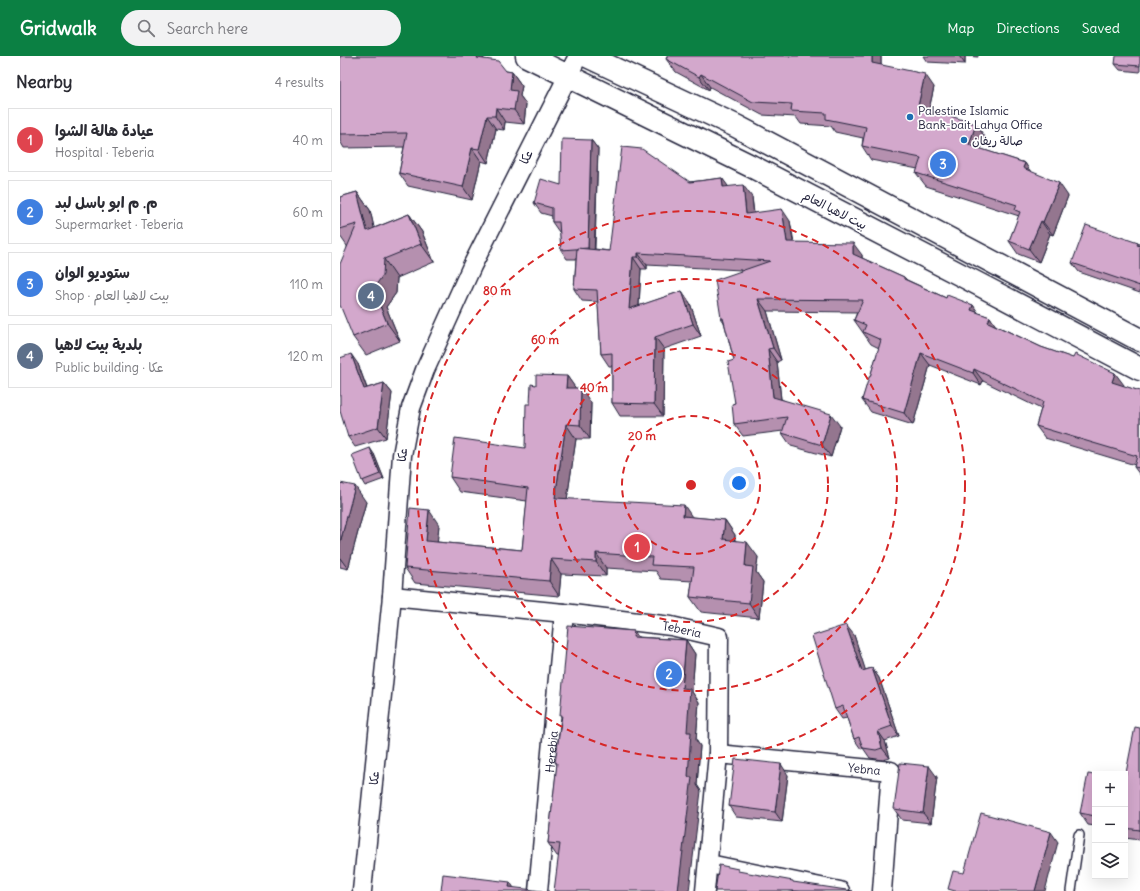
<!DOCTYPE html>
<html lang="en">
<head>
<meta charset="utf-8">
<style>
	:root { --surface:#fff; --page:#f2f2f3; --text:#2b2b33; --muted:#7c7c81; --line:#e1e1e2; --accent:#0b8043 }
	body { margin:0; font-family:Delius,"Playpen Sans Arabic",sans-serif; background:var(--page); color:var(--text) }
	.controls { position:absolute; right:12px; bottom:12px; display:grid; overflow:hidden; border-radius:0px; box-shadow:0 4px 16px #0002 }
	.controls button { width:36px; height:36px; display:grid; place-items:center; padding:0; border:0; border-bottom:1px solid var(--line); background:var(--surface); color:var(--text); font:20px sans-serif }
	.you { position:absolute; left:399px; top:427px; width:14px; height:14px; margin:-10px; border:3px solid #fff; border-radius:50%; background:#1a73e8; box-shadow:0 0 0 6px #1a73e833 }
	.badge { display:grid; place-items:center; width:26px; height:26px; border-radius:50%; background:var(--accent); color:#fff; font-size:13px; font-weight:700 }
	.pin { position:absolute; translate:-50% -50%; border:2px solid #fff; box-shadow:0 1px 4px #0006 }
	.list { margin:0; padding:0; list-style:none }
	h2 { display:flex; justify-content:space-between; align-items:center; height:52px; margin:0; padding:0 16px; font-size:17px }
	h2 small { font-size:13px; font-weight:400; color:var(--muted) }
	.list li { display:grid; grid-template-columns:26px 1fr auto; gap:12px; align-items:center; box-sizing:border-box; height:64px; margin:0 8px 8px; padding:0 8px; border:1px solid var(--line); border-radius:0px }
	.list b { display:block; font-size:15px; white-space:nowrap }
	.list p { margin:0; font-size:13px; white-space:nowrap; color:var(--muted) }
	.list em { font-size:13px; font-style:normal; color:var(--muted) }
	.icon { flex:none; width:22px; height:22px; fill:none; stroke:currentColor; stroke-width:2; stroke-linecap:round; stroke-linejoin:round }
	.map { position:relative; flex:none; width:800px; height:835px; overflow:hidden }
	header { display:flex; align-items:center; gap:24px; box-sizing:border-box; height:56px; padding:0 20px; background:var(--accent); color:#fff }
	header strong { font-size:19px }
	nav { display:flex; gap:22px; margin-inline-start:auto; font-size:14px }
	.search { width:280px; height:36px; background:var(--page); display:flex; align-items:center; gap:10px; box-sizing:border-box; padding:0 14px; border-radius:22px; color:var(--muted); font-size:15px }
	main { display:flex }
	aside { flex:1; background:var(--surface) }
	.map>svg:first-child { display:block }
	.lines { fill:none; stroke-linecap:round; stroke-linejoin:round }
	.service-casing { stroke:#22223b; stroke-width:12 }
	.minor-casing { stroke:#22223b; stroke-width:21 }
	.secondary-casing { stroke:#22223b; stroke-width:25 }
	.service { stroke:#fff; stroke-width:9 }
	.minor { stroke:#fff; stroke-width:18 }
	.secondary { stroke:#fff; stroke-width:22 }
	.wall { fill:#b590af; stroke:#22223b }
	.shaded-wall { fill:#94768f; stroke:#22223b }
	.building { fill:#d3a8cc; stroke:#22223b }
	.ring { fill:none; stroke:#d62828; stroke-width:2; stroke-dasharray:7 5 }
	.poi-dot { fill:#1f6fb2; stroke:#fff; stroke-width:1.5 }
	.labels { text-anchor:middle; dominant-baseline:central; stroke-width:3.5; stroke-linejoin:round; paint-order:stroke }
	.poi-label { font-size:12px; fill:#22223b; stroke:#fff; text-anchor:start }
	.street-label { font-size:12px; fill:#22223b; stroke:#fff }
	.centre { fill:#d62828; stroke:#fff; stroke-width:2 }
	.ring-label { font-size:12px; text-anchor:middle; font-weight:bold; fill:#d62828; stroke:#fff; stroke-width:3.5; stroke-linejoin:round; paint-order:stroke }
</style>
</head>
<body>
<header>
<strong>Gridwalk</strong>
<div class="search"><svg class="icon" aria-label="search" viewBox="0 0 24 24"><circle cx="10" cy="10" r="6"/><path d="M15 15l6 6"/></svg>Search here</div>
<nav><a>Map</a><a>Directions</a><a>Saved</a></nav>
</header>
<main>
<aside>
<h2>Nearby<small>4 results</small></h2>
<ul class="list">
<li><span class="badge" style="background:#e0444e">1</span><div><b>عيادة هالة الشوا</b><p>Hospital · Teberia</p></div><em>40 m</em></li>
<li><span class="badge" style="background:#3f7fe0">2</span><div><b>م. م ابو باسل لبد</b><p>Supermarket · Teberia</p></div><em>60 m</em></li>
<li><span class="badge" style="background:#3f7fe0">3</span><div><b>ستوديو الوان</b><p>Shop · بيت لاهيا العام</p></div><em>110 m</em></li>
<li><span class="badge" style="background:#5c6f8a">4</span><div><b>بلدية بيت لاهيا</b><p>Public building · عكا</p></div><em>120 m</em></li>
</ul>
</aside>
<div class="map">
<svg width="800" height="835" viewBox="0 0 800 835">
	<rect width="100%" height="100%" fill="#fff"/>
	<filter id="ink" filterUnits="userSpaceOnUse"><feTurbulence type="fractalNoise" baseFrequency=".025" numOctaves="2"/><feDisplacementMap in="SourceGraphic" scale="8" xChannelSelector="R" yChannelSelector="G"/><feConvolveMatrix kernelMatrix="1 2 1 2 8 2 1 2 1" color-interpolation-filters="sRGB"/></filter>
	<g filter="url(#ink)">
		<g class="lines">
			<!-- service casing -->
			<g class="service-casing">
				<path id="service" d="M731,835l8,-56"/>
			</g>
			<!-- minor casing -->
			<g class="minor-casing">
				<g id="minor">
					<path id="s1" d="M52,540l172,17 107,13 48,11 -1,117 -13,137"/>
					<path id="s2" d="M378,698l173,17 -9,120"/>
					<path d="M374,809l126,26"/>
					<path d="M22,835l30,-295 10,-141 9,-47 14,-38 47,-104 106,-210"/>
					<path id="s3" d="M198,835l26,-278"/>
				</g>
			</g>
			<!-- secondary casing -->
			<g class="secondary-casing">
				<g id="secondary">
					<path d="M187,0l224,110 212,110 177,93"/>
					<path d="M247,0l149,70 404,214"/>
				</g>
			</g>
			<!-- service -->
			<use href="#service" class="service"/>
			<!-- minor -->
			<use href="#minor" class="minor"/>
			<!-- secondary -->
			<use href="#secondary" class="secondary"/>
		</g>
		<!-- wall -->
		<g class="wall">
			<path d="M0,0h142l2,3 22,12 6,1 10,14 -2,10 6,8 -2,20 -19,-2 -1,8 -8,-1 -8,34 -7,-2 -9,39 -64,-14 -9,-13 5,-26 -60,1 -4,-7z"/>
			<path d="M326,0h215v9l53,22 -5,22 56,28 -4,12 44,14 5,8 38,25 -15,39 -3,-1 -11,28 -21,-8 -9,-13 10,-25 -93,-30 -10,-13 2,-4 -47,-9 -9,-14 1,-8 -28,-6 -4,-6 -30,-2 -5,-7 -34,-2 -52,-28 -1,3 -33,-18 -10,-13 1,-2z"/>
			<path d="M583,0h55v1l-13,-1v8l-38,-2z"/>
			<path d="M800,0v16l-20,-2 -5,-6z"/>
			<path d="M251,84l7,9 -3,100 14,2 81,-69 32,-4 6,9 24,10 2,16 36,8 4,21 68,13v3l42,19 3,3 39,18 27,7 5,8 12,4 5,8 46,22 74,26 8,13 17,5v84l-6,-8 1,-2 -90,-27 -9,-12 5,-17 -58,-28 -2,4 -51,-20 -17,60 -42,-13 -9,-12 8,-23 9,-29 -8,-4 -17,-24 3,-8 -90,-1 14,49 -4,2 4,37 59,27 -9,31 -40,-11 -9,-13 1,-2 -40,5 -9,-12 1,-21 -1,-43 -10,-38 -3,-4 20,-48 -94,-5v4h-6l-2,37 43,-15 8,12 11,33 -37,13 -1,67h-43l-8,-13v-37h-3l-8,-12 -3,-52 -16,-1 -8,-12 2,-30h-9l-6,-9 -1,-18h-1l-7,-10v-6l-11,-3 -7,-10 27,-18z"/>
			<path d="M17,136l13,18 4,18 35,-14 13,18 12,30 -37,16 -1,15 -10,14 14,34 -34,14 -13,-18 -6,-91 -7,-10v-39z"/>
			<path d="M798,187l2,3v47l-61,-21 -7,-9z"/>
			<path d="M18,308l9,24 17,-5 8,10 -6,45 -31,9 -7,-10z"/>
			<path d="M227,320l8,12 16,15 -1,36h-14l-9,60 125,18 33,3 10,15v6l23,16 -2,15 7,10 -4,36 -58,-6 -11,-15 2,-16 -31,-2 -5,-8 -50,-3v8l-45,-2 -2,22 -144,-13 -10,-15 34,-43 -2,17 85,8 5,-49 -67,-9 -10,-15 75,-29 5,-44z"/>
			<path d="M34,398l10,25 -19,7 -3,-5z"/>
			<path d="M0,427l26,19 -18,67 -8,-2z"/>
			<path d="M294,575l4,6 48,3 9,14 -3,38 7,10 -3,38 4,6 -3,39 4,6 -143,65h-1l-9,-13 9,-78 -2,-3 6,-45 -1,-2z"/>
			<path d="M514,579l11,35 7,-2 7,10 20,58 -14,5 5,17 -7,2 -13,-2 -7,-10 -2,1 -7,-10 -7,-21 -5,1 -7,-10z"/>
			<path d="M800,672v112l-15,-2v-60z"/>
			<path d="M448,719l-6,47 -46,-5 -7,-11z"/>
			<path d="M755,719v51l-7,-1 -8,-12z"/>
			<path d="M597,721l-6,46 -29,-3 -8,-11z"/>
		</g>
		<!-- shaded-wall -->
		<g class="shaded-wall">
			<path d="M138,0h4l5,8 -10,-6z"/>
			<path d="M532,0h9v20l-9,-13z"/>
			<path d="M619,0h6v8z"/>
			<path d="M172,16l10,14 -2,10 6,8 -2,20 -10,-14 -4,-20z"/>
			<path d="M361,18l9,13 -1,3 -10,-13z"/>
			<path d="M585,18l9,13 -7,32 -9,-13z"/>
			<path d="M156,52l9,14 -1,8 -9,-14z"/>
			<path d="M147,60l9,13 -8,34 -9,-14z"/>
			<path d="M636,68l9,13 -7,21 -9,-13z"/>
			<path d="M251,84l7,9 -4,108 -6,-9z"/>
			<path d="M132,92l9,13 -9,39 -9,-13z"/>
			<path d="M685,107l9,14 -11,-9z"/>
			<path d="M382,122l9,12 -8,-3z"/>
			<path d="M719,127l9,13 -15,39 -10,-13z"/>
			<path d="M403,129l9,12 3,29 -9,-12z"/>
			<path d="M17,136l13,18 9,39 -12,-18z"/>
			<path d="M442,153l8,12 5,33 -8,-12z"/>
			<path d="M69,158l13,18 12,30 -13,-18z"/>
			<path d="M701,165l9,13 -11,28 -10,-13z"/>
			<path d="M513,187l9,12v11l-9,-12z"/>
			<path d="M298,197l9,12v4l-9,-12z"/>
			<path d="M293,201l8,12 -3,52 -9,-12z"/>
			<path d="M44,203l13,19 -1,15 -10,14 14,34 -13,-18 -14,-34z"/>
			<path d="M342,235l8,12 11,33 -8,-12z"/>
			<path d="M418,243l9,12 14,49 -8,-12z"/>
			<path d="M633,249l8,12 -10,-7z"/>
			<path d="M650,261l8,12 -10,-7z"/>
			<path d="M315,281l9,12 -1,67 -9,-12z"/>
			<path d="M428,293l9,13 5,47 -9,-12z"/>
			<path d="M581,297l9,12 -17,60 -9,-12z"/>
			<path d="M11,298l7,10 13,36 -7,-11z"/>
			<path d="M634,313l9,12 -2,4 -8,-12z"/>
			<path d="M775,317l9,12 -4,9 -8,-12z"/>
			<path d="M227,320l10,14 -11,-2z"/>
			<path d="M44,327l8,10 -6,45 -8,-11z"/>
			<path d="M241,332l10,15 -1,36 -10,-14z"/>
			<path d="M491,358l9,12 -9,31 -9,-12z"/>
			<path d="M226,368l10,15 -11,74 -10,-15z"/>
			<path d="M30,392l4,6 10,25 -4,-5z"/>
			<path d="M15,430l11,16 -18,67 -8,-11v-15z"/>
			<path d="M344,449l10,15 -11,-4z"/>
			<path d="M89,454l10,15 -3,31 -10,-15z"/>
			<path d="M385,464l10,15 -2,19 -10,-15z"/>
			<path d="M407,486l11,15 -2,15 7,10 -4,36 -10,-15 -4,-37z"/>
			<path d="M256,497l10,15v8l-10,-14z"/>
			<path d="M211,503l10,15 -2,22 -10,-15z"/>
			<path d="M506,569l8,10 15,46 -7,-10z"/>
			<path d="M294,575l9,13 -10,-7z"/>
			<path d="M346,584l9,14 -3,38 7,10 -3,38 4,6 -3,39 4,6 -12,100h-11l10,-114 -6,-89z"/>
			<path d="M532,612l7,10 20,58 -7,-10z"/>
			<path d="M538,675l7,10 5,17 -8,-10z"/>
			<path d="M441,708l7,11 -6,47 -7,-10z"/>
			<path d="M589,710l8,11 -6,46 -8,-10z"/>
			<path d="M711,776l7,10 -13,49h-10z"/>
			<path d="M170,826l6,9 -7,-4z"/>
		</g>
		<!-- building -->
		<g class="building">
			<path d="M0,0h138l-1,2 21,3 8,10 6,1 -2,18 7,1 -3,19 -18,-2 -1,8h-8l-8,33 -7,-1 -9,39 -64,-14 8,-40 -67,1z"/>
			<path d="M328,0h204v7l53,11 -7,32 58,18 -7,21 56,18 -2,5 36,15 -16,39 -2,-1 -12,28 -20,-8 11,-29 -5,-2 2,-5 -101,-32 5,-15 -59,-12 4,-19 -40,-8v-6l-35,-2 1,-7 -39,-2 -52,-28 -2,3 -33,-18z"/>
			<path d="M776,0h24v10l-25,-2z"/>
			<path d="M222,83l29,1 -3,108 -27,2 -2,-28h-7v-14l-18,-5 7,-24 20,6z"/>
			<path d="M282,91l20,2 48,33 32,-4 1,9 20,-2 3,29 36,-5 5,33 66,1v11l51,23v2l42,19 1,-3 26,10 -2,5 19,7 -2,5 53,25 32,11 2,-4 40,19 -3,9 28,9v77l-6,-1 3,-11 -101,-30 7,-24 -69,-33 -1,4 -52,-20 -17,60 -42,-13 7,-23h1l11,-37 -18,-8 3,-7 -12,-5 9,-20 -105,-1 15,49 -5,1 5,48 58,17 -9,31 -40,-12 5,-16 -53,7 -2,-20 3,-1 -7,-41 6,-2 -11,-42h-2l-6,-38 55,-19 -132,-8v4h-5l-4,52 53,-18 11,33 -38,13 -1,67 -42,-1v-50l-11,1 -4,-64 -23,-1 3,-41 32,3z"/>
			<path d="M17,136l10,39 42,-17 12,30 -37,15 -1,16 -10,14 14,34 -34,14 -13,-32v-41l17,-40 -17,5v-32z"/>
			<path d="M746,169l52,18 -1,2 3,1v40l-68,-23z"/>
			<path d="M11,298l13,35 20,-6 -6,44 -30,10 -8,-26v-53z"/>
			<path d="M196,319l31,1 -1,12h15l-1,37 -14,-1 -11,74 129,7 -1,11 42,4 -2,19 24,3 -2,24 8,1 -4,36 -59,-6 4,-30 -43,-2 1,-8 -56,-4v9l-45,-3 -2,22 -144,-13 5,-60 19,2 -3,31 96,9 6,-62 -78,-11 5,-39 70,10 1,-44h4l1,-20 5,1z"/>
			<path d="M30,392l10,26 -18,7 -10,-26z"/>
			<path d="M0,427l15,3 -15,57z"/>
			<path d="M506,569l16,46 10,-3 20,58 -14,5 4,17 -6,2 -13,-2 -4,-11 -5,2 -11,-33 -8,3 -23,-73z"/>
			<path d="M228,570l66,5 -1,6 53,3 -4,48 8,1 -3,43h4l-3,45h4l-14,114h-124l6,-47 -12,-1 9,-80 -2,-1 7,-47h-2z"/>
			<path d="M795,671l5,1v102l-15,-2v-50z"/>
			<path d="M395,703l46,5 -6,48 -46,-6z"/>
			<path d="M560,707l29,3 -6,47 -29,-4z"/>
			<path d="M748,718l7,1v41l-15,-3z"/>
			<path d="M641,757l70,19 -16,59h-80l-7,-2 5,-18 11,2z"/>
			<path d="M379,809l19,4v2l55,10v1l60,9h-138z"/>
			<path d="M103,818l67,8 -1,5 33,4h-101z"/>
		</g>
	</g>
	<!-- distance rings -->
	<g class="ring">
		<circle cx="351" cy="429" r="69"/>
		<circle cx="351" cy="429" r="137"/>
		<circle cx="351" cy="429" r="206"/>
		<circle cx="351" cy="429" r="274"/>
	</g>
	<!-- markers -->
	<g class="poi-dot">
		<circle cx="570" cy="61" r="4"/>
		<circle cx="624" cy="84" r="4"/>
	</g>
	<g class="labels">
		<!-- poi labels -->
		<g class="poi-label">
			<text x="578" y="54">Palestine Islamic<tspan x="578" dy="14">Bank-bait Lahya Office</tspan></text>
			<text x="632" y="84">صالة ريفان</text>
		</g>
		<!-- street labels -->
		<g class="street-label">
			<text transform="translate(186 101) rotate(-63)">عكا</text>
			<text transform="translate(495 154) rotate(27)">بيت لاهيا العام</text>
			<text transform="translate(62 399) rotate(-82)">عكا</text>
			<text stroke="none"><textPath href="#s1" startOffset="292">Teberia</textPath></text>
			<text stroke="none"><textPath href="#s3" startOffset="140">Herebia</textPath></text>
			<text stroke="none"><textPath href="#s2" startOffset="147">Yebna</textPath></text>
			<text transform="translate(34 722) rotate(-84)">عكا</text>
		</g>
	</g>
	<circle cx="351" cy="429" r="6" class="centre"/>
	<g class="ring-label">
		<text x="157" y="239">80 m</text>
		<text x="205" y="288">60 m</text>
		<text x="254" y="336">40 m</text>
		<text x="302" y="384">20 m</text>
	</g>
</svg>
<div class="controls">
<button>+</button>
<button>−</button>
<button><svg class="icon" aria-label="layers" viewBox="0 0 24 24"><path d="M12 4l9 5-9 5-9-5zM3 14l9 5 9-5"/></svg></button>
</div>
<div class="you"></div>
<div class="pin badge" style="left:297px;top:491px;background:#e0444e">1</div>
<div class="pin badge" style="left:329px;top:618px;background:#3f7fe0">2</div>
<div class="pin badge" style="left:603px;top:108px;background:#3f7fe0">3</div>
<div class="pin badge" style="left:31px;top:240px;background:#5c6f8a">4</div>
</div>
</main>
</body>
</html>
